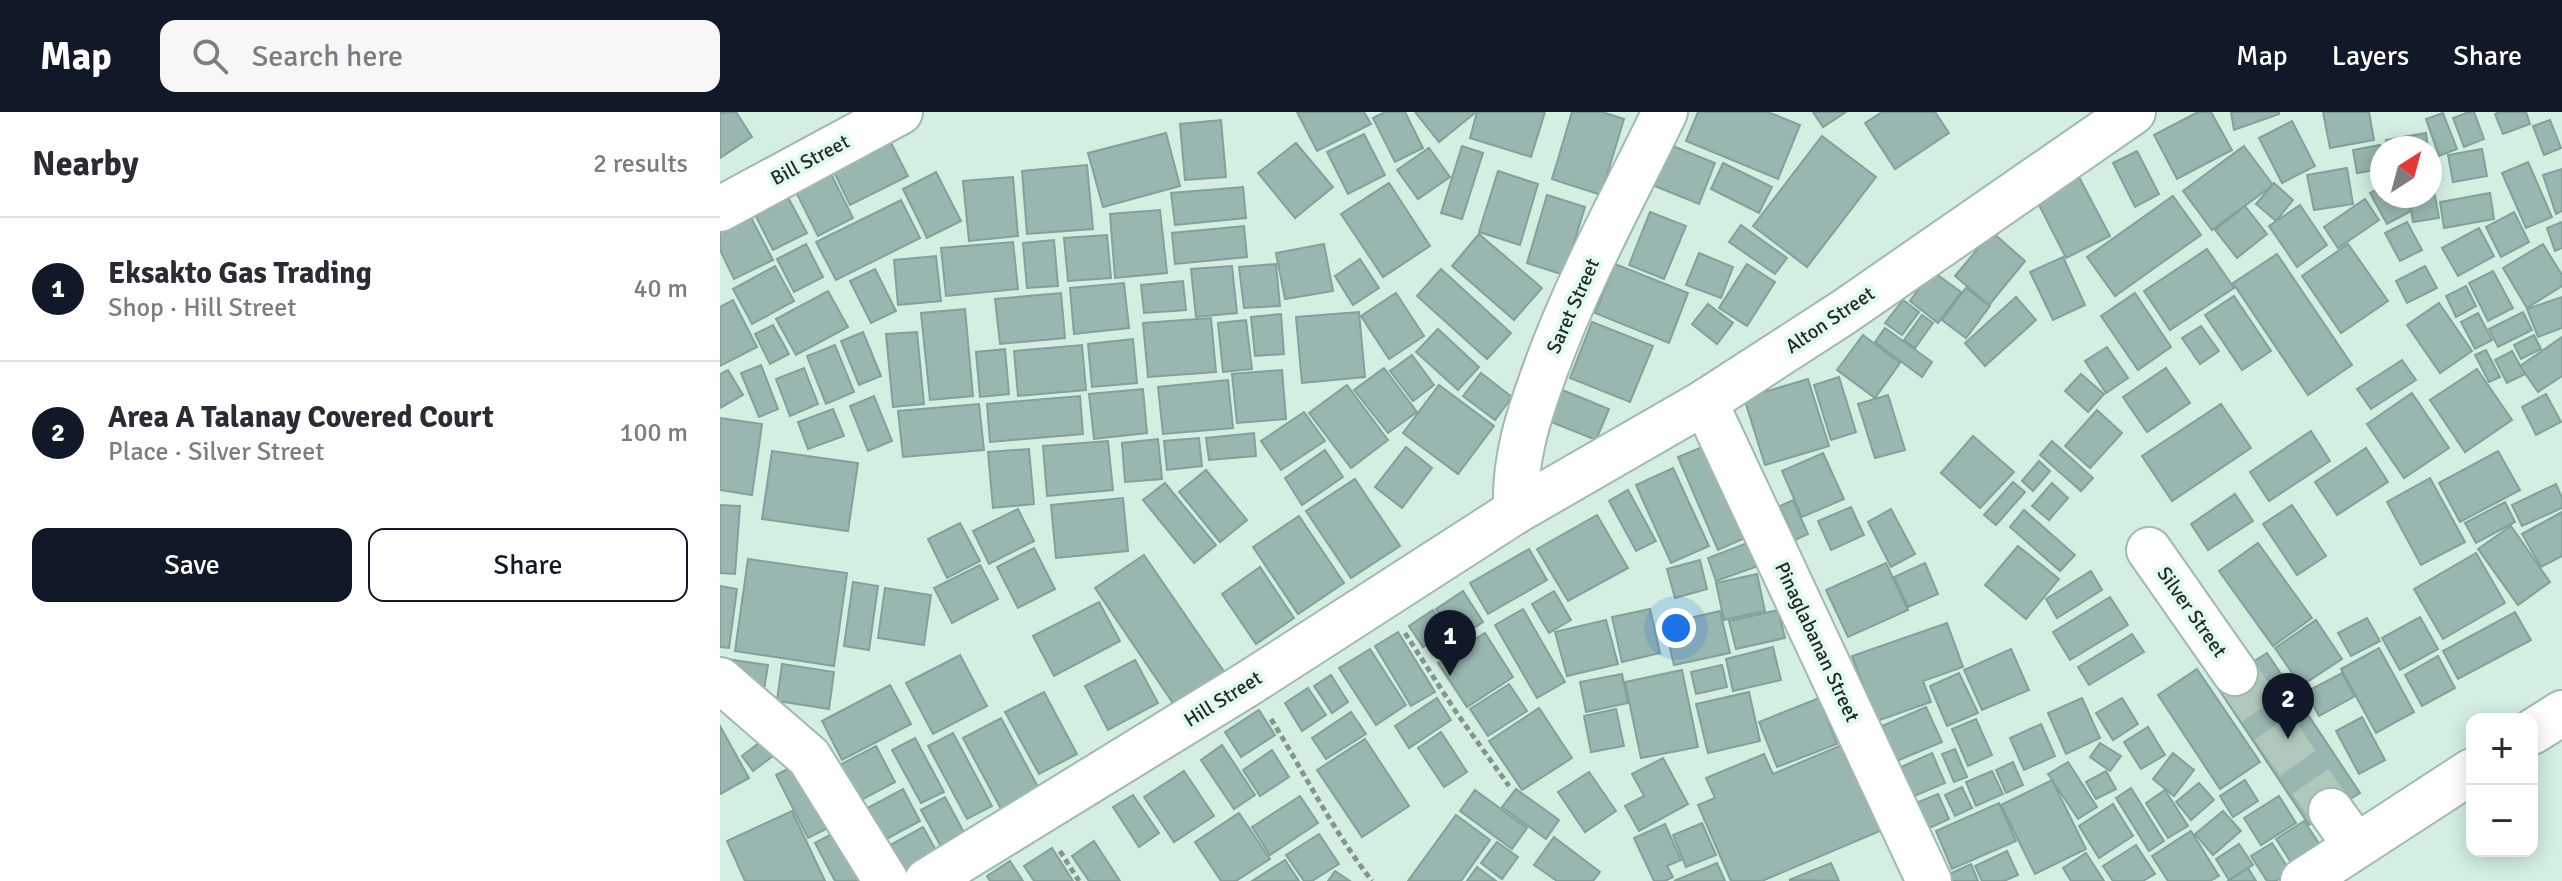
<!DOCTYPE html>
<html lang="en">
<head>
<meta charset="utf-8">
<style>
	:root { --surface:#fff; --page:#f7f7f7; --text:#2b2b33; --muted:#7c7c81; --line:#e1e1e2; --accent:#111827 }
	body { margin:0; font-family:Signika,sans-serif; background:var(--page); color:var(--text) }
	.controls { position:absolute; right:24px; bottom:24px; display:grid; overflow:hidden; border-radius:16px; box-shadow:0 4px 20px #0003 }
	.controls button { width:72px; height:72px; display:grid; place-items:center; padding:0; border:0; border-bottom:2px solid var(--line); background:var(--surface); color:var(--text); font:40px sans-serif }
	.compass { position:absolute; left:1650px; top:24px; width:72px; height:72px; border-radius:50%; background:var(--surface); box-shadow:0 4px 20px #0003; rotate:36deg }
	.you { position:absolute; left:956px; top:516px; width:28px; height:28px; margin:-20px; border:6px solid #fff; border-radius:50%; background:#1a73e8; box-shadow:0 0 0 12px #1a73e833 }
	.badge { display:grid; place-items:center; width:52px; height:52px; border-radius:50%; background:var(--accent); color:#fff; font-size:26px; font-weight:700 }
	.pin { position:absolute; translate:-50% -66px; filter:drop-shadow(0 2px 4px #0008) }
	.pin::after { content:''; position:absolute; top:42px; width:28px; height:24px; background:inherit; clip-path:polygon(0 0,100% 0,50% 100%) }
	.list { margin:0; padding:0; list-style:none }
	h2 { display:flex; justify-content:space-between; align-items:center; height:104px; margin:0; padding:0 32px; font-size:34px }
	h2 small { font-size:26px; font-weight:400; color:var(--muted) }
	.list li { display:grid; grid-template-columns:52px 1fr auto; gap:24px; align-items:center; box-sizing:border-box; height:144px; padding:0 32px; border-top:2px solid var(--line) }
	.list b { display:block; font-size:30px; white-space:nowrap }
	.list p { margin:0; font-size:26px; white-space:nowrap; color:var(--muted) }
	.list em { font-size:26px; font-style:normal; color:var(--muted) }
	.actions { display:flex; gap:16px; padding:24px 32px }
	.actions a { flex:1; padding:18px 0; border:2px solid var(--accent); border-radius:16px; text-align:center; font-size:28px; color:var(--accent) }
	.actions .main { background:var(--accent); color:#fff }
	.icon { flex:none; width:44px; height:44px; fill:none; stroke:currentColor; stroke-width:2; stroke-linecap:round; stroke-linejoin:round }
	.map { position:relative; flex:none; width:1842px; height:769px; overflow:hidden }
	header { display:flex; align-items:center; gap:48px; box-sizing:border-box; height:112px; padding:0 40px; background:var(--accent); color:#fff }
	header strong { font-size:38px }
	nav { display:flex; gap:44px; margin-inline-start:auto; font-size:28px }
	.search { width:560px; height:72px; background:var(--page); display:flex; align-items:center; gap:20px; box-sizing:border-box; padding:0 28px; border-radius:16px; color:var(--muted); font-size:30px }
	main { display:flex }
	aside { flex:1; background:var(--surface) }
	.map>svg:first-child { display:block }
	.building { fill:#99b6b1; stroke:#83a09b; stroke-width:2 }
	.lines { fill:none; stroke-linecap:round; stroke-linejoin:round }
	.minor-tunnel { stroke:#b0c8bc; stroke-width:44; stroke-dasharray:44 22; stroke-linecap:butt }
	.minor-casing { stroke:#a0baad; stroke-width:48 }
	.path { stroke:#82968c; stroke-width:5; stroke-dasharray:6 4; stroke-linecap:butt }
	.minor { stroke:#fff; stroke-width:44 }
	.labels { text-anchor:middle; dominant-baseline:central; stroke-width:8; stroke-linejoin:round; paint-order:stroke }
	.street-label { font-size:20px; fill:#1f2a25; stroke:#e1fcef }
</style>
</head>
<body>
<header>
<strong>Map</strong>
<div class="search"><svg class="icon" aria-label="search" viewBox="0 0 24 24"><circle cx="10" cy="10" r="6"/><path d="M15 15l6 6"/></svg>Search here</div>
<nav><a>Map</a><a>Layers</a><a>Share</a></nav>
</header>
<main>
<aside>
<h2>Nearby<small>2 results</small></h2>
<ul class="list">
<li><span class="badge">1</span><div><b>Eksakto Gas Trading</b><p>Shop · Hill Street</p></div><em>40 m</em></li>
<li><span class="badge">2</span><div><b>Area A Talanay Covered Court</b><p>Place · Silver Street</p></div><em>100 m</em></li>
</ul>
<div class="actions"><a class="main">Save</a><a>Share</a></div>
</aside>
<div class="map">
<svg width="1842" height="769" viewBox="0 0 1842 769">
	<rect width="100%" height="100%" fill="#d4efe2"/>
	<!-- building -->
	<g class="building">
		<path d="M16,0l16,25 -32,21v-45z"/>
		<path d="M577,0h67l7,12 -54,27z"/>
		<path d="M665,0h20l18,36 -28,14 -22,-44z"/>
		<path d="M695,0h59l1,1 -36,29z"/>
		<path d="M757,0h68l-14,45 -61,-19z"/>
		<path d="M852,0h30l22,7 -23,76 -49,-16z"/>
		<path d="M978,0h70l32,13 -22,54 -92,-38z"/>
		<path d="M1093,0h33l-23,15z"/>
		<path d="M1162,0h53l14,21 -54,36 -30,-46z"/>
		<path d="M1478,0h13l21,38 -55,29 -23,-44z"/>
		<path d="M1511,0h48v2l-45,16z"/>
		<path d="M1603,0h46l5,28 -44,8z"/>
		<path d="M1749,0h5l10,27 -20,8 -11,-29z"/>
		<path d="M1780,0h26l4,12 -27,10 -8,-20z"/>
		<path d="M1723,1l14,36 -18,7 -13,-37z"/>
		<path d="M501,8l5,57 -41,3 -5,-56z"/>
		<path d="M1830,8l11,28 -17,7 -11,-29z"/>
		<path d="M1572,9l23,45 -33,17 -23,-45z"/>
		<path d="M166,21l22,43 -58,29 -21,-43z"/>
		<path d="M446,21l14,53 -77,21 -15,-54z"/>
		<path d="M1706,21l2,15h-40l-2,-8z"/>
		<path d="M644,22l21,41 -37,19 -21,-42z"/>
		<path d="M1102,24l54,41 -69,90 -54,-41z"/>
		<path d="M576,31l37,44 -38,31 -37,-45z"/>
		<path d="M948,32l47,19 -16,41 -47,-19z"/>
		<path d="M1660,33l2,24 -25,4 -4,-23z"/>
		<path d="M742,34l21,7 -21,66 -21,-6z"/>
		<path d="M1524,34l29,39 -61,45 -29,-39z"/>
		<path d="M709,36l21,29 -32,22 -21,-29z"/>
		<path d="M1762,37l5,27 -34,6 -5,-27z"/>
		<path d="M1417,39l22,43 -24,13 -22,-44z"/>
		<path d="M1808,50l24,55 -26,11 -24,-55z"/>
		<path d="M1003,51l49,24 -13,26 -48,-24z"/>
		<path d="M367,53l6,64 -66,5 -5,-63z"/>
		<path d="M107,54l26,52 -35,18 -26,-52z"/>
		<path d="M1627,56l6,36 -39,6 -7,-35z"/>
		<path d="M1842,57v42l-6,3 -13,-39z"/>
		<path d="M778,59l40,13 -18,61 -41,-13z"/>
		<path d="M216,60l25,49 -34,17 -24,-49z"/>
		<path d="M293,65l5,59 -49,5 -6,-60z"/>
		<path d="M1359,65l31,59 -44,22 -30,-59z"/>
		<path d="M669,71l41,63 -47,31 -42,-63z"/>
		<path d="M1554,71l19,17 -17,21 -20,-17z"/>
		<path d="M1710,73h3l6,33 -26,4 -4,-26h21z"/>
		<path d="M523,75l3,31 -71,7 -4,-32z"/>
		<path d="M1662,75v9h21l8,15 -24,13 -17,-31z"/>
		<path d="M63,76l24,45 -34,17 -23,-45z"/>
		<path d="M1770,81l4,26 -50,9 -4,-26z"/>
		<path d="M827,83l38,12 -21,68 -37,-12z"/>
		<path d="M1453,84l28,39 -86,61 -28,-39z"/>
		<path d="M1645,87l14,21 -41,28 -14,-21z"/>
		<path d="M181,88l19,38 -84,42 -20,-38z"/>
		<path d="M1580,93l27,40 -30,22 -28,-41z"/>
		<path d="M1525,94l22,28 -30,24 -22,-28z"/>
		<path d="M27,98l26,50 -39,19 -14,-29v-27z"/>
		<path d="M440,98l7,63 -52,5 -5,-64z"/>
		<path d="M930,100l36,14 -22,53 -35,-14z"/>
		<path d="M1794,100l15,30 -28,15 -15,-30z"/>
		<path d="M1687,110l15,28 -22,11 -15,-28z"/>
		<path d="M1842,110v26l-7,3 -8,-23z"/>
		<path d="M1021,113l46,33 -12,16 -46,-32z"/>
		<path d="M524,114l3,31 -72,7 -3,-31z"/>
		<path d="M1759,116l15,28 -36,20 -16,-28z"/>
		<path d="M1272,120l33,29 -36,44 -34,-29z"/>
		<path d="M759,122l63,54 -28,32 -62,-54z"/>
		<path d="M387,123l4,43 -43,3 -4,-43z"/>
		<path d="M334,128l4,46 -31,2 -4,-45z"/>
		<path d="M293,130l5,47 -72,7 -5,-48z"/>
		<path d="M86,132l17,33 -29,15 -17,-33z"/>
		<path d="M604,132l9,47 -48,8 -9,-46z"/>
		<path d="M1628,132l40,57 -47,32 -39,-57z"/>
		<path d="M1823,132l19,31v11l-35,22 -24,-40z"/>
		<path d="M1487,137l27,39 -64,42 -26,-39z"/>
		<path d="M979,141l34,14 -12,31 -35,-13z"/>
		<path d="M1557,142l75,111 -44,30 -75,-112z"/>
		<path d="M216,144l5,45 -43,4 -4,-45z"/>
		<path d="M1343,145l22,48 -32,15 -23,-48z"/>
		<path d="M640,147l19,29 -26,17 -18,-29z"/>
		<path d="M556,152l4,42 -36,2 -5,-41z"/>
		<path d="M895,152l73,29 -19,50 -74,-30z"/>
		<path d="M1027,152l28,18 -28,44 -28,-18z"/>
		<path d="M55,154l19,35 -42,23 -19,-35z"/>
		<path d="M512,154l5,47 -41,4 -5,-48z"/>
		<path d="M1705,154l12,22 -30,15 -11,-22z"/>
		<path d="M155,157l21,42 -25,12 -21,-42z"/>
		<path d="M721,157l70,64 -24,26 -70,-63z"/>
		<path d="M1212,159l29,21 -23,31 -28,-22z"/>
		<path d="M1773,159l20,37 -25,13 -19,-38z"/>
		<path d="M463,169l3,29 -42,3 -3,-28z"/>
		<path d="M404,171l5,45 -55,6 -4,-46z"/>
		<path d="M1746,174l10,20 -20,11 -10,-21z"/>
		<path d="M1246,176l24,18 -24,32 -24,-18z"/>
		<path d="M108,179l20,36 -52,28 -20,-36z"/>
		<path d="M341,181l4,45 -65,6 -5,-45z"/>
		<path d="M676,181l28,43 -35,23 -28,-43z"/>
		<path d="M1415,181l36,54 -33,23 -37,-54z"/>
		<path d="M1514,184l37,55 -29,19 -37,-55z"/>
		<path d="M1296,185l20,23 -51,46 -20,-23z"/>
		<path d="M1842,185v31l-24,9 -11,-28z"/>
		<path d="M13,188l24,47 -37,19v-59z"/>
		<path d="M1183,188l16,12 -17,23 -17,-12z"/>
		<path d="M1719,191l33,48 -32,22 -33,-48z"/>
		<path d="M988,192l25,19 -16,21 -25,-20z"/>
		<path d="M245,197l8,87 -43,4 -9,-87z"/>
		<path d="M639,200l6,65 -63,6 -6,-66z"/>
		<path d="M1803,200l9,18 -34,17 -9,-18z"/>
		<path d="M1758,201l14,27 -17,9 -14,-27z"/>
		<path d="M561,202l3,40 -29,2 -4,-39z"/>
		<path d="M1202,203l11,8 -18,25 -11,-8z"/>
		<path d="M491,206l5,54 -68,5 -5,-54z"/>
		<path d="M526,208l6,49 -29,3 -5,-49z"/>
		<path d="M872,210l61,24 -23,56 -60,-24z"/>
		<path d="M53,213l16,29 -19,10 -15,-30z"/>
		<path d="M1481,214l18,25 -19,13 -18,-26z"/>
		<path d="M1165,216l47,34 -10,15 -47,-35z"/>
		<path d="M718,217l41,38 -21,23 -42,-38z"/>
		<path d="M143,220l18,44 -22,9 -18,-44z"/>
		<path d="M197,220l7,72 -31,3 -7,-73z"/>
		<path d="M1143,223l37,28 -25,35 -38,-28z"/>
		<path d="M1814,223l7,14 -20,10 -7,-14z"/>
		<path d="M1842,225v39l-24,16 -18,-26z"/>
		<path d="M413,227l4,44 -45,4 -4,-43z"/>
		<path d="M115,233l19,47 -28,12 -19,-48z"/>
		<path d="M362,233l4,45 -68,6 -4,-45z"/>
		<path d="M1387,235l21,31 -22,15 -21,-32z"/>
		<path d="M285,237l4,45 -29,3 -4,-45z"/>
		<path d="M1766,238l14,27 -11,5 -14,-27z"/>
		<path d="M1792,239l13,23 -18,9 -12,-23z"/>
		<path d="M692,243l22,30 -21,16 -23,-30z"/>
		<path d="M1682,248l14,20 -45,29 -14,-20z"/>
		<path d="M41,253l17,44 -19,8 -18,-44z"/>
		<path d="M84,256l14,36 -28,12 -14,-37z"/>
		<path d="M664,256l33,44 -29,21 -34,-43z"/>
		<path d="M1446,256l24,35 -43,29 -24,-35z"/>
		<path d="M1757,257l35,51 -47,32 -35,-52z"/>
		<path d="M8,258l15,25 -23,13v-34z"/>
		<path d="M562,258l4,49 -49,4 -5,-49z"/>
		<path d="M761,261l31,24 -17,23 -32,-24z"/>
		<path d="M1361,262l23,20 -16,18 -23,-21z"/>
		<path d="M1119,265l17,55 -25,8 -17,-55z"/>
		<path d="M1088,267l21,67 -64,19 -21,-67z"/>
		<path d="M508,268l5,48 -70,6 -5,-47z"/>
		<path d="M627,273l41,55 -37,28 -42,-55z"/>
		<path d="M719,273l55,41 -36,48 -55,-41z"/>
		<path d="M423,277l4,44 -53,6 -5,-45z"/>
		<path d="M840,277l49,20 -13,31 -50,-20z"/>
		<path d="M1692,281l37,55 -45,30 -37,-54z"/>
		<path d="M1826,282l15,28 -25,13 -14,-28z"/>
		<path d="M1168,283l17,55 -30,8 -17,-54z"/>
		<path d="M154,284l18,45 -24,10 -18,-45z"/>
		<path d="M360,284l3,38 -93,8 -3,-38z"/>
		<path d="M259,292l5,46 -81,7 -5,-46z"/>
		<path d="M1501,292l30,44 -79,53 -30,-45z"/>
		<path d="M113,297l11,27 -36,13 -10,-27z"/>
		<path d="M1377,298l25,23 -32,35 -25,-22z"/>
		<path d="M584,300l21,29 -44,29 -20,-29z"/>
		<path d="M0,306l42,6 -10,71 -32,-5z"/>
		<path d="M1591,319l19,30 -61,40 -19,-29z"/>
		<path d="M534,321l2,23 -47,4 -3,-22z"/>
		<path d="M1253,324l41,36 -34,36 -39,-35z"/>
		<path d="M479,326l3,28 -35,4 -3,-29z"/>
		<path d="M438,327l4,40 -37,3 -3,-39z"/>
		<path d="M388,329l5,49 -66,6 -4,-50z"/>
		<path d="M1332,329l41,37 -12,13 -41,-36z"/>
		<path d="M987,333l40,92 -29,13 -40,-93z"/>
		<path d="M686,335l26,21 -30,40 -27,-21z"/>
		<path d="M1646,336l22,34 -51,33 -22,-33z"/>
		<path d="M309,337l5,55 -41,4 -5,-56z"/>
		<path d="M605,338l18,27 -41,28 -17,-27z"/>
		<path d="M52,339l86,12 -10,68 -86,-12z"/>
		<path d="M1778,339l22,39 -60,32 -21,-39z"/>
		<path d="M1103,341l21,46 -42,18 -20,-46z"/>
		<path d="M1319,349l11,10 -17,20 -11,-10z"/>
		<path d="M953,356l36,78 -38,17 -35,-78z"/>
		<path d="M486,358l41,50 -27,22 -41,-50z"/>
		<path d="M1710,366l35,64 -44,23 -34,-63z"/>
		<path d="M635,367l45,67 -49,32 -45,-67z"/>
		<path d="M1293,370l12,10 -29,33 -12,-10z"/>
		<path d="M445,371l51,62 -22,18 -51,-63z"/>
		<path d="M1332,371l16,15 -19,22 -17,-14z"/>
		<path d="M1836,372l6,14v10l-40,18 -10,-21z"/>
		<path d="M908,378l28,51 -20,10 -27,-50z"/>
		<path d="M1515,382l18,27 -45,29 -17,-26z"/>
		<path d="M403,386l5,53 -72,7 -5,-53z"/>
		<path d="M1073,388l15,34 -13,6 -15,-34z"/>
		<path d="M1785,390l10,20 -39,21 -11,-20z"/>
		<path d="M0,393l20,1 -5,68 -15,-1z"/>
		<path d="M1572,393l34,51 -29,19 -34,-51z"/>
		<path d="M1131,395l13,28 -33,15 -13,-29z"/>
		<path d="M298,397l16,32 -45,23 -16,-33z"/>
		<path d="M1171,397l24,45 -24,13 -23,-45z"/>
		<path d="M1304,398l51,45 -15,16 -50,-44z"/>
		<path d="M1842,400v44l-21,11 -19,-33z"/>
		<path d="M877,403l31,53 -60,33 -31,-52z"/>
		<path d="M579,404l45,67 -46,31 -45,-67z"/>
		<path d="M240,411l20,38 -33,17 -19,-39z"/>
		<path d="M1791,414l39,56 -32,23 -40,-56z"/>
		<path d="M1035,428l9,24 -48,17 -8,-23z"/>
		<path d="M1538,431l54,75 -39,28 -54,-75z"/>
		<path d="M1298,434l41,33 -33,40 -41,-34z"/>
		<path d="M314,436l21,41 -37,19 -21,-41z"/>
		<path d="M809,437l18,31 -59,34 -18,-31z"/>
		<path d="M1756,441l29,50 -62,36 -29,-50z"/>
		<path d="M424,443l81,118 -50,33 -80,-118z"/>
		<path d="M28,447l99,14 -13,93 -99,-15z"/>
		<path d="M980,448l7,29 -32,9 -8,-29z"/>
		<path d="M1166,451l22,47 -60,27 -22,-47z"/>
		<path d="M1205,451l13,31 -30,13 -14,-30z"/>
		<path d="M260,453l18,34 -46,24 -18,-35z"/>
		<path d="M540,455l34,51 -38,26 -34,-50z"/>
		<path d="M1371,459l11,19 -45,28 -11,-19z"/>
		<path d="M1037,462l8,37 -41,9 -8,-37z"/>
		<path d="M133,470l25,4 -9,64 -25,-4z"/>
		<path d="M0,474l17,3 -8,59 -9,-1z"/>
		<path d="M165,476l46,7 -7,50 -46,-7z"/>
		<path d="M743,479l20,31 -27,18 -20,-31z"/>
		<path d="M834,479l17,29 -22,13 -17,-29z"/>
		<path d="M1390,485l18,28 -58,35 -17,-28z"/>
		<path d="M379,490l21,39 -66,35 -21,-40z"/>
		<path d="M803,497l42,73 -28,16 -42,-73z"/>
		<path d="M930,497l10,44 -38,9 -10,-45z"/>
		<path d="M713,498l14,21 -24,16 -14,-21z"/>
		<path d="M1058,498l7,28 -49,11 -7,-28z"/>
		<path d="M1000,499l10,42 -56,12 -10,-41z"/>
		<path d="M1795,500l16,28 -73,39 -15,-28z"/>
		<path d="M1700,505l18,32 -38,21 -18,-32z"/>
		<path d="M1647,506l13,23 -29,15 -13,-23z"/>
		<path d="M886,508l12,44 -51,12 -12,-44z"/>
		<path d="M1596,508l26,39 -41,27 -26,-38z"/>
		<path d="M1227,511l16,44 -40,14 8,21 -54,19 -25,-65z"/>
		<path d="M678,520l37,60 -24,14 -36,-60z"/>
		<path d="M765,521l28,44 -46,30 -29,-44z"/>
		<path d="M1412,522l12,18 -55,33 -11,-18z"/>
		<path d="M1053,535l8,33 -48,11 -7,-32z"/>
		<path d="M1659,536l35,64 -38,21 -35,-64z"/>
		<path d="M650,537l36,56 -30,20 -37,-57z"/>
		<path d="M1291,537l18,41 -47,20 -18,-40z"/>
		<path d="M1547,541l93,140 -51,32 -93,-140z"/>
		<path d="M240,543l27,51 -54,28 -27,-51z"/>
		<path d="M1718,544l17,32 -33,18 -17,-31z"/>
		<path d="M0,546l48,7 -7,43 -41,-35z"/>
		<path d="M415,548l23,43 -50,27 -23,-44z"/>
		<path d="M62,552l52,8 -5,37 -52,-8z"/>
		<path d="M1002,553l5,22 -31,7 -5,-22z"/>
		<path d="M1477,557l63,93 -40,27 -62,-94z"/>
		<path d="M962,558l16,77 -57,11 -16,-76z"/>
		<path d="M1239,561l19,40 -31,13 -17,-40z"/>
		<path d="M1622,561l13,23 -36,20 -13,-24z"/>
		<path d="M902,562l6,29 -42,9 -6,-30z"/>
		<path d="M611,563l17,27 -16,11 -18,-27z"/>
		<path d="M789,572l18,27 -39,25 -18,-27z"/>
		<path d="M170,573l21,39 -69,36 -20,-39z"/>
		<path d="M588,576l18,27 -24,16 -17,-28z"/>
		<path d="M324,580l33,62 -38,20 -34,-62z"/>
		<path d="M1029,580l11,49 -52,12 -12,-49z"/>
		<path d="M717,586l14,22 -42,28 -14,-22z"/>
		<path d="M1099,586l18,46 -60,23 -18,-45z"/>
		<path d="M1362,586l18,40 -34,16 -18,-41z"/>
		<path d="M1402,586l16,26 -25,16 -17,-27z"/>
		<path d="M1206,595l16,35 -45,19 -15,-35z"/>
		<path d="M819,596l33,50 -50,32 -33,-49z"/>
		<path d="M896,597l8,37 -33,6 -7,-36z"/>
		<path d="M539,598l16,25 -34,22 -16,-25z"/>
		<path d="M631,600l15,22 -40,25 -14,-21z"/>
		<path d="M1642,605l23,43 -26,14 -23,-43z"/>
		<path d="M281,606l38,71 -38,20 -38,-71z"/>
		<path d="M1256,607l16,36 -24,11 -16,-37z"/>
		<path d="M1321,612l14,32 -31,14 -14,-32z"/>
		<path d="M0,614l29,52 -29,16z"/>
		<path d="M1428,615l17,28 -24,14 -17,-27z"/>
		<path d="M53,620l13,14 -33,25 -11,-15z"/>
		<path d="M721,620l26,40 -23,15 -26,-39z"/>
		<path d="M233,621l39,73 -25,13 -39,-73z"/>
		<path d="M195,626l29,54 -23,11 -29,-53z"/>
		<path d="M645,627l44,67 -47,31 -45,-67z"/>
		<path d="M1129,630l38,86 -125,53h-31l-33,-76 17,-7 -9,-20 58,-24 9,20z"/>
		<path d="M1380,631l21,13 -11,15 -20,-14z"/>
		<path d="M502,633l33,50 -21,14 -33,-49z"/>
		<path d="M156,634l19,36 -43,23 -20,-36z"/>
		<path d="M1235,637l12,28 -13,5 -12,-28z"/>
		<path d="M552,638l17,27 -29,19 -17,-26z"/>
		<path d="M1212,641l13,30 -33,14 -13,-29z"/>
		<path d="M1453,641l21,17 -20,26 -21,-17z"/>
		<path d="M943,646l25,46 -49,27 -14,-25 19,-10 -12,-22z"/>
		<path d="M81,650l33,63 -26,13 -32,-63z"/>
		<path d="M1293,650l10,23 -17,8 -10,-23z"/>
		<path d="M1348,650l29,45 -19,12 -30,-45z"/>
		<path d="M464,659l30,45 -40,26 -30,-45z"/>
		<path d="M1272,659l11,23 -27,12 -10,-24z"/>
		<path d="M1386,659l10,18 -20,10 -10,-17z"/>
		<path d="M869,660l27,39 -31,21 -27,-40z"/>
		<path d="M1332,668l34,69 -51,25 -34,-69z"/>
		<path d="M1525,668l13,21 -25,16 -13,-21z"/>
		<path d="M1479,671l15,17 -23,20 -15,-18z"/>
		<path d="M1242,675l10,21 -17,8 -10,-21z"/>
		<path d="M1411,676l33,53 -15,10 -33,-53z"/>
		<path d="M183,677l17,32 -43,23 -17,-32z"/>
		<path d="M796,677l43,31 -13,19 -44,-32z"/>
		<path d="M755,678l52,38 -15,21 -52,-38z"/>
		<path d="M1445,678l23,36 -20,12 -22,-35z"/>
		<path d="M1218,682l11,25 -26,12 -12,-26z"/>
		<path d="M413,683l26,38 -20,14 -26,-40z"/>
		<path d="M580,684l18,27 -48,32 -18,-28z"/>
		<path d="M1559,684l17,27 -35,22 -17,-27z"/>
		<path d="M225,685l24,45 -24,12 -24,-44z"/>
		<path d="M1279,691l17,38 -64,28 -16,-38z"/>
		<path d="M1393,692l20,32 -34,22 -20,-32z"/>
		<path d="M72,699l33,70h-80l-18,-40z"/>
		<path d="M1503,699l18,20 -28,24 -18,-21z"/>
		<path d="M519,701l31,46 -34,22h-15l-26,-39z"/>
		<path d="M736,703l34,25 -29,41h-53z"/>
		<path d="M1584,709l18,27 -28,19 -18,-28z"/>
		<path d="M982,711l14,32 -30,12 -13,-32z"/>
		<path d="M945,712l16,36 -14,6 6,11 -8,4h-11l-20,-43z"/>
		<path d="M125,715l29,54h-39l-20,-38z"/>
		<path d="M203,715l15,27 -41,20 -14,-25z"/>
		<path d="M1471,719l28,45 -9,5h-42l-16,-25z"/>
		<path d="M599,722l20,30 -27,17h-8l-18,-26z"/>
		<path d="M834,725l46,35 -7,9h-36l-23,-16z"/>
		<path d="M374,729l26,40h-31l-17,-25z"/>
		<path d="M777,730l21,15 -16,22 -21,-16z"/>
		<path d="M1552,731l18,28 -14,10h-9l-16,-25z"/>
		<path d="M1519,732l14,21 -24,15 -13,-21z"/>
		<path d="M1416,733l19,29 -12,7h-30l-10,-15z"/>
		<path d="M332,736l21,33h-39l-10,-15z"/>
		<path d="M1287,739l11,24 -14,6h-22l-7,-15z"/>
		<path d="M1366,741l18,28h-33l-8,-13z"/>
		<path d="M565,748l14,21h-47z"/>
		<path d="M290,749l13,20h-33l-3,-5z"/>
		<path d="M997,751l8,18h-51z"/>
		<path d="M1111,751l8,18 -50,-1z"/>
		<path d="M1251,752l7,17h-31l-2,-5z"/>
		<path d="M757,755l19,14h-29z"/>
		<path d="M1528,756l8,13h-28z"/>
		<path d="M615,759l15,10h-22z"/>
	</g>
	<g class="lines">
		<!-- minor-tunnel -->
		<path class="minor-tunnel" d="M1515,561l96,138"/>
		<!-- minor casing -->
		<g class="minor-casing">
			<g id="minor">
				<path d="M0,97l180,-97"/>
				<path d="M985,290l224,479"/>
				<path d="M796,399c-2,-52 12,-94 30,-143 32,-88 78,-171 119,-256"/>
				<path d="M1429,438l86,123"/>
				<path d="M0,568l89,77 77,124"/>
				<path d="M1812,620l30,-19"/>
				<path d="M1611,699l25,35"/>
				<path d="M207,769l322,-198 267,-172 189,-109 139,-90 289,-200"/>
				<path d="M1583,769l169,-110"/>
			</g>
		</g>
		<!-- path -->
		<g class="path">
			<path d="M685,521l51,79 53,74"/>
			<path d="M551,607c34,55 62,112 101,162"/>
			<path d="M340,739l19,30"/>
		</g>
		<!-- minor -->
		<use href="#minor" class="minor"/>
	</g>
	<g class="labels">
		<!-- street labels -->
		<g class="street-label">
			<text transform="translate(90 48) rotate(-28)">Bill Street</text>
			<text transform="translate(853 194) rotate(-66)">Saret Street</text>
			<text transform="translate(1110 208) rotate(-34)">Alton Street</text>
			<text transform="translate(1472 500) rotate(55)">Silver Street</text>
			<text transform="translate(1097 530) rotate(65)">Pinaglabanan Street</text>
			<text transform="translate(503 587) rotate(-32)">Hill Street</text>
		</g>
	</g>
</svg>
<div class="controls">
<button>+</button>
<button>−</button>
</div>
<svg class="compass" viewBox="-18 -18 36 36"><path d="M0-13l5 13h-10z" fill="#e53935"/><path d="M0 13l5-13h-10z" fill="#7c7c81"/></svg>
<div class="you"></div>
<div class="pin badge" style="left:730px;top:564px">1</div>
<div class="pin badge" style="left:1568px;top:627px">2</div>
</div>
</main>
</body>
</html>
